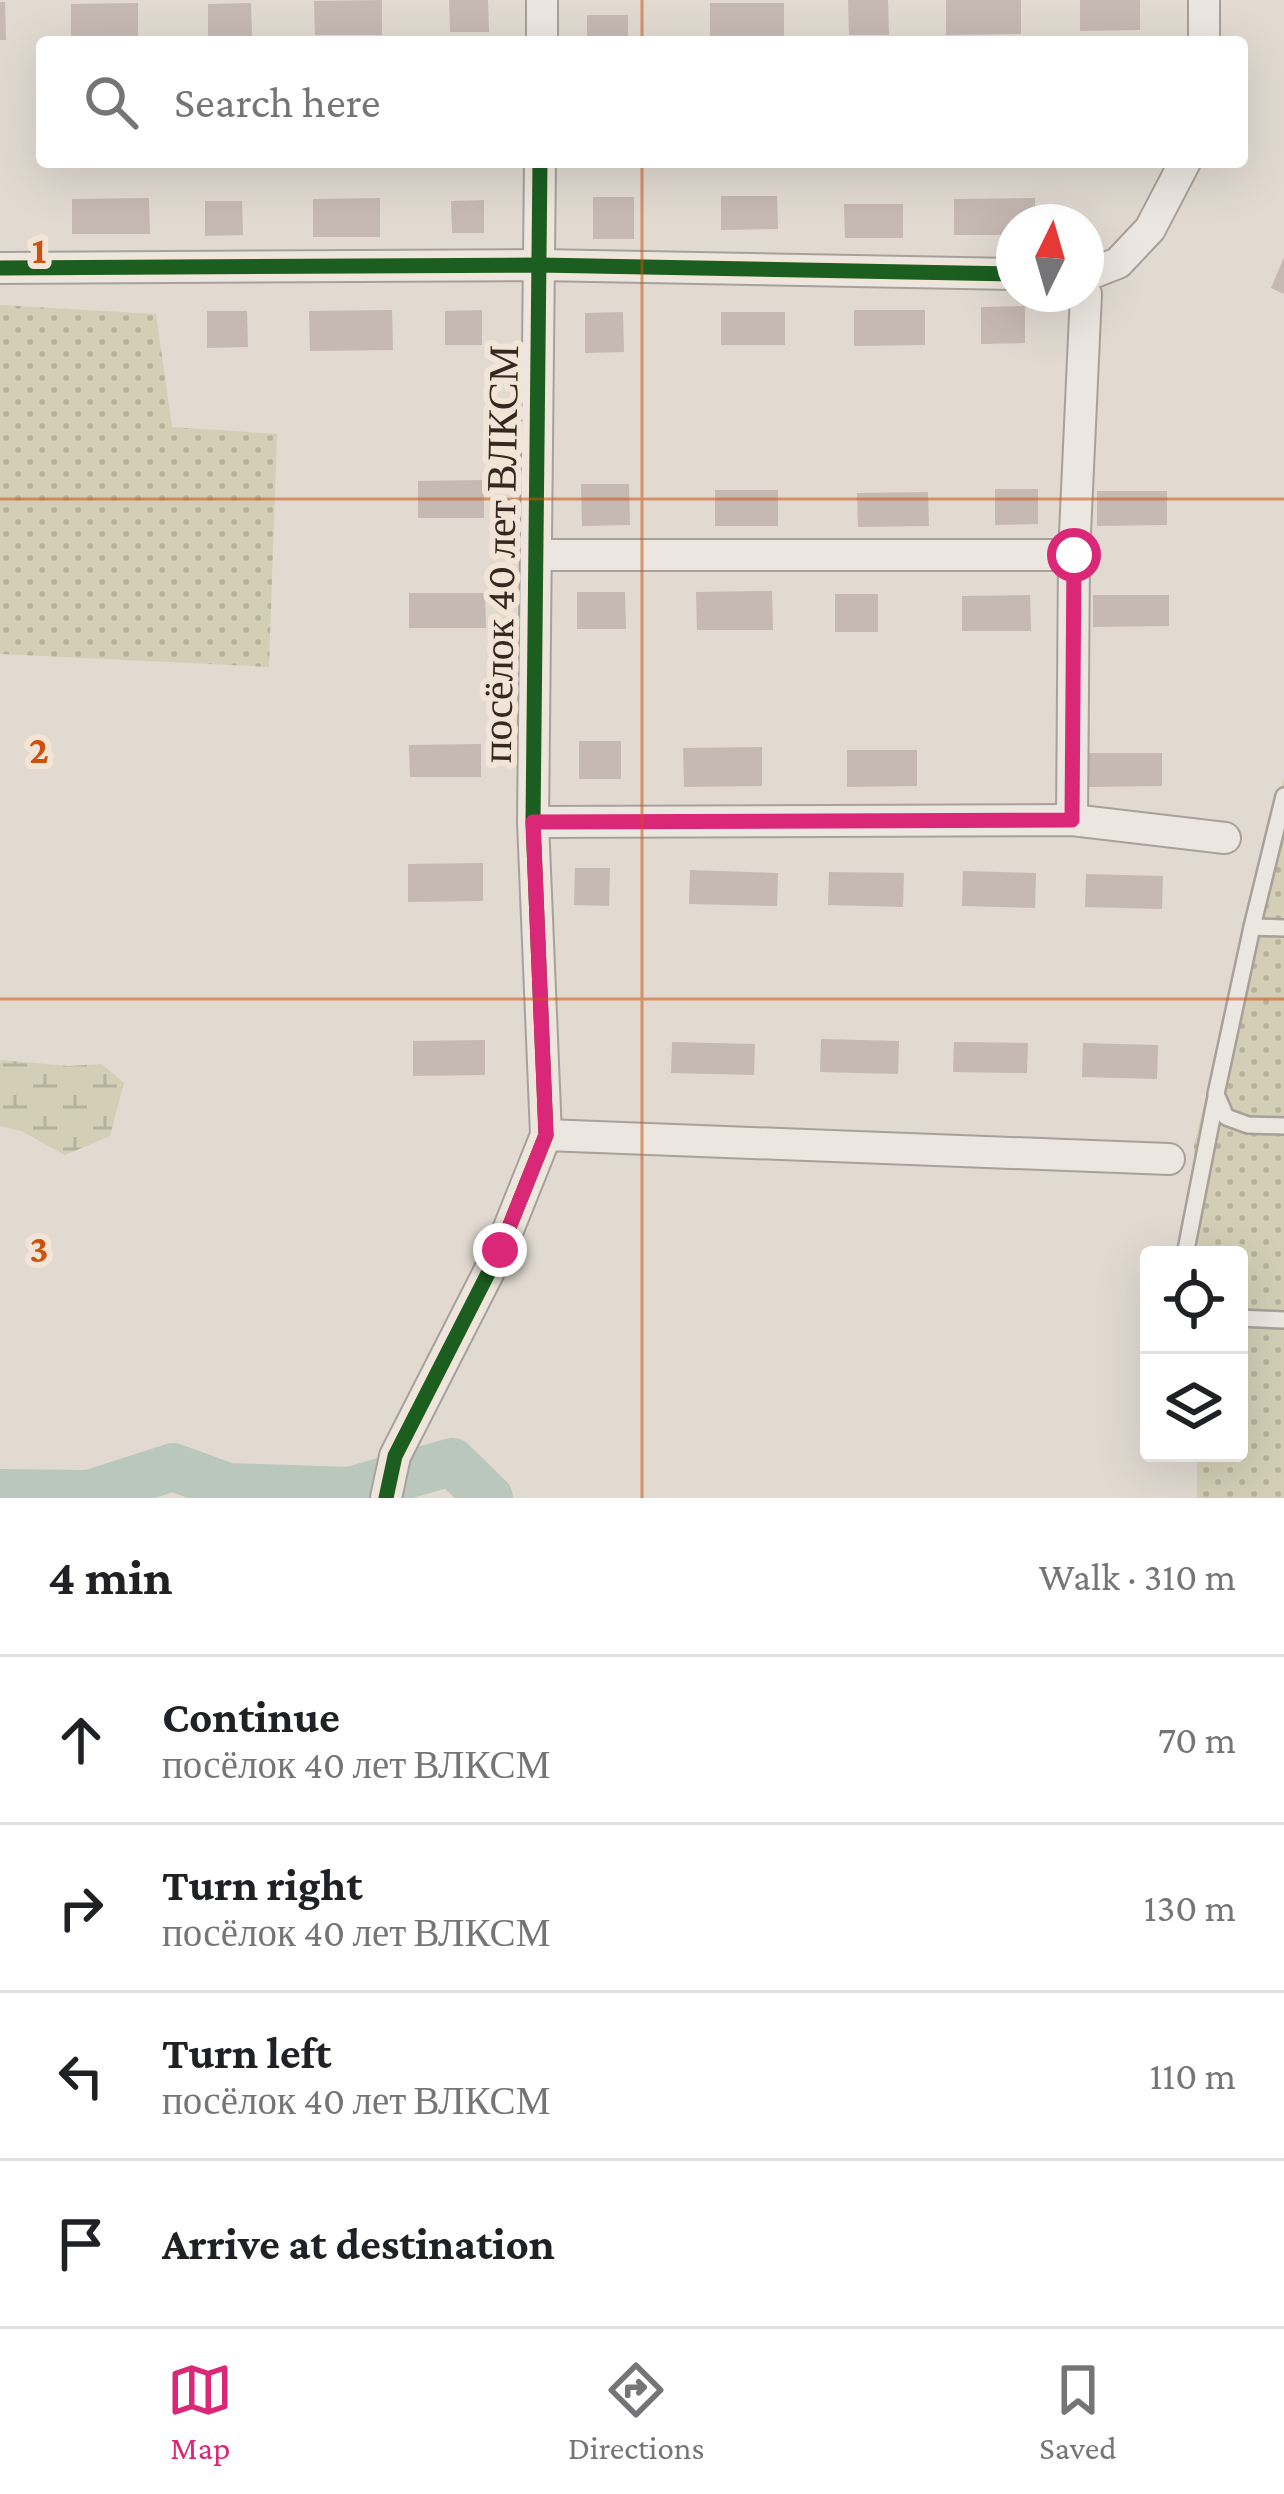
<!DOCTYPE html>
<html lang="en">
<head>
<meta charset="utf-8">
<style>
	:root { --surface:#fff; --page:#f2f2f2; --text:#202124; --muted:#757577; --line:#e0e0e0; --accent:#db2777 }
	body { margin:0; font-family:"Crimson Pro",serif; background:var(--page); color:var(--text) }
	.controls { position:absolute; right:36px; bottom:36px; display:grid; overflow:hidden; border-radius:12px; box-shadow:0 12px 48px #0002 }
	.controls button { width:108px; height:108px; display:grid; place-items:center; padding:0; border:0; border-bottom:3px solid var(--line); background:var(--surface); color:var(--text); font:60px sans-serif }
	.compass { position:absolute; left:996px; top:204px; width:108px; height:108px; border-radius:50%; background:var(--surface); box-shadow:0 12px 48px #0002; rotate:5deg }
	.stop { position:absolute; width:36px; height:36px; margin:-27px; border:9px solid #db2777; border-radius:50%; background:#fff }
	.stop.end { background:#db2777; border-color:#fff; box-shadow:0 3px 12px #0008 }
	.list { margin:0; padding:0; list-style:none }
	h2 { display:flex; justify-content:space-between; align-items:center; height:156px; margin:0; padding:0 48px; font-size:51px }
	h2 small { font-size:39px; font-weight:400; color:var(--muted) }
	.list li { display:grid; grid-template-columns:78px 1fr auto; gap:36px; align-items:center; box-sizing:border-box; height:168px; padding:0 48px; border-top:3px solid var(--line) }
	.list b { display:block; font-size:45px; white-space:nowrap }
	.list p { margin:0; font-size:39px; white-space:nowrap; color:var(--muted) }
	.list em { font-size:39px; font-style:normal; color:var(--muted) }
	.icon { flex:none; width:66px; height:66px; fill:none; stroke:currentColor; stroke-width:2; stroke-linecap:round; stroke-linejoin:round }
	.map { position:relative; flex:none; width:1284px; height:1498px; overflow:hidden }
	.search { position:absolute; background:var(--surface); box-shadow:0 12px 48px #0002; left:36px; right:36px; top:36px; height:132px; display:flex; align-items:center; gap:30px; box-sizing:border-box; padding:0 42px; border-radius:12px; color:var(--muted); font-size:45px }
	.sheet { height:828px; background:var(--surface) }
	nav { display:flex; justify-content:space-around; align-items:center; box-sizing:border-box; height:168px; border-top:3px solid var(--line); background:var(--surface); font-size:33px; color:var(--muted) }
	nav a { display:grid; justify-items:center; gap:6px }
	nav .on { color:var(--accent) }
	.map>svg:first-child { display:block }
	.wetland { fill:url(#wetland-marsh) }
	.garden { fill:url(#garden-dots) }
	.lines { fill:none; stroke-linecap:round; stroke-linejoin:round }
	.river { stroke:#bac7bd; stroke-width:48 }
	.building { fill:#c6b8b2 }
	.service-casing { stroke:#a8a099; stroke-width:20 }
	.minor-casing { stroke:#a8a099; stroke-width:34 }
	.service { stroke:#ebe6e0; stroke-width:15 }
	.minor { stroke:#ebe6e0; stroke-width:30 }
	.cycleway-casing { stroke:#f2e5d8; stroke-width:22 }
	.cycleway { stroke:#1b5e20; stroke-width:15 }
	.route { stroke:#db2777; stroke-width:15 }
	.grid { fill:none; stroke:#cd520f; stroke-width:3; stroke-opacity:0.55 }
	.labels { text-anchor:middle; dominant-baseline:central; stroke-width:12; stroke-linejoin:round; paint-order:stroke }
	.street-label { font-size:42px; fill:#362821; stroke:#f2e5d8 }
	.grid-label { font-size:39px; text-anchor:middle; font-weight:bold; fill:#cd520f; stroke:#f2e5d8; stroke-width:12; stroke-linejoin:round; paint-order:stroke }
</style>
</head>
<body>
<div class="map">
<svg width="1284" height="1498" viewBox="0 0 1284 1498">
	<defs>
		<pattern id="wetland-marsh" width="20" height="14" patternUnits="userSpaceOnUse" patternTransform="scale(3)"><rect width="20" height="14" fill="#d3ceb5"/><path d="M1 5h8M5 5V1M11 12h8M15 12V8" fill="none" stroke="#b6b19b"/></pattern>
		<pattern id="garden-dots" width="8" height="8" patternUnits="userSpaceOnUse" patternTransform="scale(3)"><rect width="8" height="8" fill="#d3ceb5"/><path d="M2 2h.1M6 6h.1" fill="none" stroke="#b6b19b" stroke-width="1.8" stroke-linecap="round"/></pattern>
	</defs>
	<rect width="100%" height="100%" fill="#e2dad1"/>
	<!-- wetland -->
	<path class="wetland" d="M0,1060l69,6 33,-2 22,19 -14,53 -45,19 -44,-24 -21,-5z"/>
	<!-- garden -->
	<g class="garden">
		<path d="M0,305l156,9 16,113 105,7 -8,233 -269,-13z"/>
		<path d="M1284,778v720h-87v-45h42v-198h-44l-1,-110z"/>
	</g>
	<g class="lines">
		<!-- river -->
		<path class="river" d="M0,1493l89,1 84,-27 55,20 121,4 103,-29 37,36"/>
	</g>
	<!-- building -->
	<g class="building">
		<path d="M382,0v35h-67l-1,-34z"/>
		<path d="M449,0h39l1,32h-39z"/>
		<path d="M848,0h40l1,35h-40z"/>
		<path d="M946,0h75v34l-75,1z"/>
		<path d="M1080,0h60v30l-60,1z"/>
		<path d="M0,2h5l1,38h-6z"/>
		<path d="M138,3v33l-67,1v-33z"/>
		<path d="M251,3l1,33 -44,1v-33z"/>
		<rect x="710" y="3" width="74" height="39"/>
		<rect x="587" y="15" width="41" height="27"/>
		<path d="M721,196h56l1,33 -57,1z"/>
		<rect x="593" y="197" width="41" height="42"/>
		<path d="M149,198l1,36h-78v-35z"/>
		<path d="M380,198v39h-67v-38z"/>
		<path d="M1035,198v24h-21v13h-60v-36z"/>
		<path d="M484,200v33h-32l-1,-32z"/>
		<path d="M205,201h37l1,34 -38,1z"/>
		<path d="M844,204h59v34h-58z"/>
		<path d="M1284,257v37l-13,-6z"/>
		<path d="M1025,306v37l-44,1v-37z"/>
		<path d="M392,310l1,40 -83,1 -1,-40z"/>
		<path d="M482,310v35h-37v-34z"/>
		<path d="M854,310h71v35l-71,1z"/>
		<path d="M207,311h40l1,36 -41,1z"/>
		<path d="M623,312l1,40 -39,1v-40z"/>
		<rect x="721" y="312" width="64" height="33"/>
		<path d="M484,480v38h-66v-37z"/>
		<path d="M581,484h48l1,41 -48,1z"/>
		<path d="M995,489h43v35l-43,1z"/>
		<rect x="715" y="490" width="63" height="36"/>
		<path d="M1097,491h70v34l-70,1z"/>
		<path d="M928,492l1,34 -71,1 -1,-34z"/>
		<path d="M772,591l1,39h-76l-1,-38z"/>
		<path d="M577,592h48l1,37h-49z"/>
		<path d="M409,593h76l1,35h-77z"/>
		<rect x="835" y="594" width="43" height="38"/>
		<path d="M1030,595l1,36h-69v-35z"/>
		<path d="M1093,595h76v31l-76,1z"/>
		<rect x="579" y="741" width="42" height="38"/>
		<path d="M481,744v33h-71l-1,-32z"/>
		<path d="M762,747v39l-78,1 -1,-39z"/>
		<path d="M847,750h70v36l-70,1z"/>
		<path d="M1089,753h73v33l-73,1z"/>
		<path d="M483,863v38l-75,1v-38z"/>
		<path d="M575,868h35l-1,38 -35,-1z"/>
		<path d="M690,870l88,3 -1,33 -88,-2z"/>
		<path d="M963,871l73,2 -1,35 -73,-2z"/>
		<path d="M829,872l75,1 -1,34 -75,-2z"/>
		<path d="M1086,874l77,2 -1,33 -77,-2z"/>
		<path d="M821,1039l78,2 -1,33 -78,-2z"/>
		<path d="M485,1040v35l-72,1v-35z"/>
		<path d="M672,1042l83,2 -1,31 -83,-2z"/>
		<path d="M954,1042l74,1 -1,30 -74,-1z"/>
		<path d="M1083,1043l75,2 -1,34 -75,-2z"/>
	</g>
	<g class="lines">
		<!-- service casing -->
		<g class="service-casing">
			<g id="service">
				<path d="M1284,796l-32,131 -36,167 10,23 22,8 36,1"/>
				<path d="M1252,927l32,1"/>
				<path d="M1185,1255l31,-158"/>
				<path d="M1239,1318l45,2"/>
			</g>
		</g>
		<!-- minor casing -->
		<g class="minor-casing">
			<g id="minor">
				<path d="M542,42v-42"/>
				<path d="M1204,42v-42"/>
				<path d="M0,268l539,-3 475,9"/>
				<path d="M1087,275l31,-12 32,-34 35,-67"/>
				<path d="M536,555h538"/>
				<path d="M1072,820l2,-265 12,-261"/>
				<path d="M533,822l539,-2 153,18"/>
				<path d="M546,1135l623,24"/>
				<path d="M386,1498l9,-42 105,-206 46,-115 -13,-313 7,-660"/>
			</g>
		</g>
		<!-- service -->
		<use href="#service" class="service"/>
		<!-- minor -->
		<use href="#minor" class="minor"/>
		<!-- cycleway casing -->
		<g class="cycleway-casing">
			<g id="cycleway">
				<path d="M0,268l539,-3 475,9"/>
				<path d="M386,1498l9,-42 105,-206 46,-115 -13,-313 7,-660"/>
			</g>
		</g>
		<!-- cycleway -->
		<use href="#cycleway" class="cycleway"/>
	</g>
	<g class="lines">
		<!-- route -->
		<path class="route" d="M500,1250l46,-115 -13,-313 539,-2 2,-265"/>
	</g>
	<!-- grid -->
	<path class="grid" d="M642,0v42M642,162v1336M0,499h1284M0,999h1284"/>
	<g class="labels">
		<!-- street labels -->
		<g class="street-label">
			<text transform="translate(500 554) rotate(-89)">посёлок 40 лет ВЛКСМ</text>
		</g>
	</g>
	<g class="grid-label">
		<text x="39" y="263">1</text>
		<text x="39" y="763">2</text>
		<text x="39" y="1262">3</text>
	</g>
</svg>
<div class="controls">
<button><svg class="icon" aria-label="locate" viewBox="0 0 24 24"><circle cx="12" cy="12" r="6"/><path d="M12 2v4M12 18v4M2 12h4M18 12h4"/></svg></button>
<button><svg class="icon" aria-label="layers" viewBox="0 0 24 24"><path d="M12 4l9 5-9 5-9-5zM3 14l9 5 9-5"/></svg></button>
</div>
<svg class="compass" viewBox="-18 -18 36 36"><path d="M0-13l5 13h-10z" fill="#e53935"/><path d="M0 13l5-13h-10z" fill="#757577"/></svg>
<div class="stop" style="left:1074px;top:555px"></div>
<div class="stop end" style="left:500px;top:1250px"></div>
<div class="search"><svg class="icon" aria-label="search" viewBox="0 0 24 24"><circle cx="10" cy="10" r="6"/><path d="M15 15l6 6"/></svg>Search here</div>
</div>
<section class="sheet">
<h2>4 min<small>Walk · 310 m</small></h2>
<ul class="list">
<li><svg class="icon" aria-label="ahead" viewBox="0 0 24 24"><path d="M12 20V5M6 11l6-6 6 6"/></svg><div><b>Continue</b><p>посёлок 40 лет ВЛКСМ</p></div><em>70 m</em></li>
<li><svg class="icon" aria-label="right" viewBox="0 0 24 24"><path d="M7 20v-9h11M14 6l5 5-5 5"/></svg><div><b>Turn right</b><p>посёлок 40 лет ВЛКСМ</p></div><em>130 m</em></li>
<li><svg class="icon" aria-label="left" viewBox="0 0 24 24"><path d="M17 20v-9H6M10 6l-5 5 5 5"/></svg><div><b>Turn left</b><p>посёлок 40 лет ВЛКСМ</p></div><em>110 m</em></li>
<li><svg class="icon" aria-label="arrive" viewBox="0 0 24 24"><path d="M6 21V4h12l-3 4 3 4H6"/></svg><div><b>Arrive at destination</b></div></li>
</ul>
</section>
<nav>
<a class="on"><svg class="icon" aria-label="map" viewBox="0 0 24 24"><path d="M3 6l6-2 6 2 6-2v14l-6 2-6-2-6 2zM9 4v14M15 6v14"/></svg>Map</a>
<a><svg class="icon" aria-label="directions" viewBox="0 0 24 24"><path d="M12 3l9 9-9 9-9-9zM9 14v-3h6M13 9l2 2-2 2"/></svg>Directions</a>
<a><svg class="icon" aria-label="saved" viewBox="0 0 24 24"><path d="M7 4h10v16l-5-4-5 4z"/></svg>Saved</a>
</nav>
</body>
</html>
